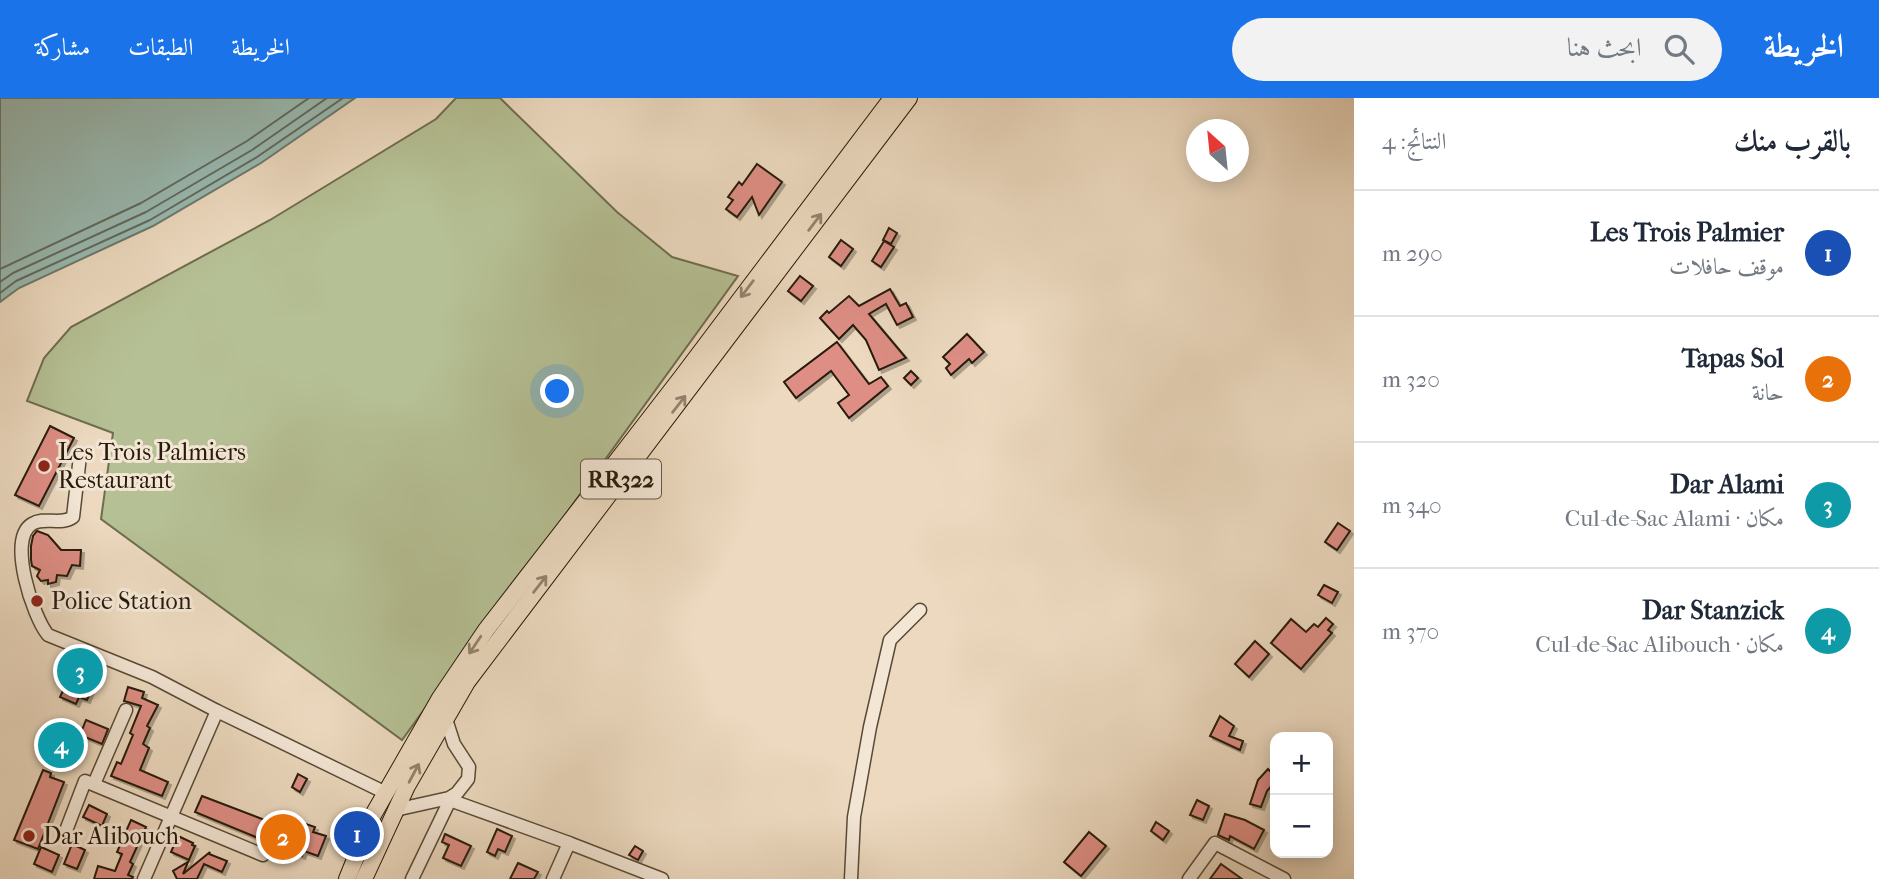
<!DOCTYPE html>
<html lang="ar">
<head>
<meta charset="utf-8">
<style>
	:root { --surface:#fff; --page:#f2f2f3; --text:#1f2937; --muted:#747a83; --line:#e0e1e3; --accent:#1a73e8 }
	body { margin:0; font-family:"IM FELL French Canon",Amiri,serif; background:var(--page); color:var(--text); direction:rtl }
	.controls { position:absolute; right:21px; bottom:21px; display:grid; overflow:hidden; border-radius:14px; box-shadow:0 4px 18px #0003 }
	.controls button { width:63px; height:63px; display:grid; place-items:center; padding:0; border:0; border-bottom:2px solid var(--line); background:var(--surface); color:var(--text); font:35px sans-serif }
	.compass { position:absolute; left:1186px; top:21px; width:63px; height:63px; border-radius:50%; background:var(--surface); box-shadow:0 4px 18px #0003; rotate:333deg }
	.you { position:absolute; left:558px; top:294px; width:24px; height:24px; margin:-18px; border:5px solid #fff; border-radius:50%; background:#1a73e8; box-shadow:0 0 0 10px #1a73e833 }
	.badge { display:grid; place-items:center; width:46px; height:46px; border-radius:50%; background:var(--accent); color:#fff; font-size:23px; font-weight:700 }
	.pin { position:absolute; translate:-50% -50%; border:4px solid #fff; box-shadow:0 2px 7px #0006 }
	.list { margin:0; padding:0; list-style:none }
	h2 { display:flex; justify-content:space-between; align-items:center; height:91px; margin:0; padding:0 28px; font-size:30px }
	h2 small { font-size:23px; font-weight:400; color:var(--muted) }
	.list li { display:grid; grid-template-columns:46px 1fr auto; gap:21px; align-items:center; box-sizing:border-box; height:126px; padding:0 28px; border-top:2px solid var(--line) }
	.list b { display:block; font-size:26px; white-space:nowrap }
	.list p { margin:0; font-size:23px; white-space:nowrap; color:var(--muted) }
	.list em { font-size:23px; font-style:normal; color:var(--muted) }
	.icon { flex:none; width:38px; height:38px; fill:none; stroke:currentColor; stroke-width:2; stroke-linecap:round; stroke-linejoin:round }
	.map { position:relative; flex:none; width:1354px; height:781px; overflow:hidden; direction:ltr }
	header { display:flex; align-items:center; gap:42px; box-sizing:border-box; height:98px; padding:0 35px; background:var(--accent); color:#fff }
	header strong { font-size:33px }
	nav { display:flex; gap:38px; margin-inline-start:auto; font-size:24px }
	.search { width:490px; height:63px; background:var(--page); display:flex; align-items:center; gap:18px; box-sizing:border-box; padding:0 24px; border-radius:38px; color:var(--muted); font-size:26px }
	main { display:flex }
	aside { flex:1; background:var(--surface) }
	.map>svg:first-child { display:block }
	.green { fill:#b5c094; stroke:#6e6d4e; stroke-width:2 }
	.water { fill:#99bab2; stroke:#6b7a6e; stroke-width:2 }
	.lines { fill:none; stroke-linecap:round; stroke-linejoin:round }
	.shore { stroke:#606a5e; stroke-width:2 }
	.building { fill:#de8e85; stroke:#271a09; stroke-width:2; filter:url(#shadow) }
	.minor-casing { stroke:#584a36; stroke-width:15 }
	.major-casing { stroke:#271a09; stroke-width:18 }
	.minor { stroke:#f3e6d5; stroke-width:12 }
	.major { stroke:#ecd9bf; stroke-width:16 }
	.oneway { stroke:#93836d }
	.poi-dot { fill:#8f2418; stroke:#f3e6d5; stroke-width:2.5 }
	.labels { text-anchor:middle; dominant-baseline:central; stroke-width:6; stroke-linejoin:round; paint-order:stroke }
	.shield { fill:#f3e6d5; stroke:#645746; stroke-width:2 }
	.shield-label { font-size:23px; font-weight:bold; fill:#271a09 }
	.poi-label { font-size:24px; fill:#271a09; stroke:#f3e6d5; text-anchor:start }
</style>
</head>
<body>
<header>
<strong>الخريطة</strong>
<div class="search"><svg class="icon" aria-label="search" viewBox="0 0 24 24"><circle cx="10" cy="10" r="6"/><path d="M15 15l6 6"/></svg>ابحث هنا</div>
<nav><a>الخريطة</a><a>الطبقات</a><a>مشاركة</a></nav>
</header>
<main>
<aside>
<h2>بالقرب منك<small>النتائج: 4</small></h2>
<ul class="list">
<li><span class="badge" style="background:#1a4fb4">1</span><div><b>Les Trois Palmier</b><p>موقف حافلات</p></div><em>290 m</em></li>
<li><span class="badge" style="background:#e8710a">2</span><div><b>Tapas Sol</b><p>حانة</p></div><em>320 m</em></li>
<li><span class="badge" style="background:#0f9aa8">3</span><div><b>Dar Alami</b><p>مكان · Cul-de-Sac Alami</p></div><em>340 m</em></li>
<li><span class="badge" style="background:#0f9aa8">4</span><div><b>Dar Stanzick</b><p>مكان · Cul-de-Sac Alibouch</p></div><em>370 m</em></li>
</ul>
</aside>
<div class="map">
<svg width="1354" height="781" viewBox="0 0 1354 781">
	<defs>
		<filter id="shadow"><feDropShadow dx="3" dy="3" stdDeviation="0" flood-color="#0004"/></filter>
	</defs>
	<rect width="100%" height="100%" fill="#ecd9bf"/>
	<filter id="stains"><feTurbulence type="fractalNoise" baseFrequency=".00286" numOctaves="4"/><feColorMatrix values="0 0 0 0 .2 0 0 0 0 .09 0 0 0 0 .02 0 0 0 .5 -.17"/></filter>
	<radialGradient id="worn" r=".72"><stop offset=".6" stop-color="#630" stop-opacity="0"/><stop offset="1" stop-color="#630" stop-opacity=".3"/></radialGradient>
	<!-- green -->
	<path class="green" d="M456,0h44l117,114 55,45 66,19 -336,464 -301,-221 12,-86 -86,-32 17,-43 27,-31 199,-107 166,-101z"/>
	<!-- water -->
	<path class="water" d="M0,0h355l-94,65 -108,63 -134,62 -19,14z"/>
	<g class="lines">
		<!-- shore -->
		<g class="shore">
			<path d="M0,171l141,-66 106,-62 62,-43"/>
			<path d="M0,184l13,-9 133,-61 106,-62 75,-52"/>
			<path d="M0,195l16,-12 134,-61 107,-63 86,-59"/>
		</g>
	</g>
	<!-- building -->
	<g class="building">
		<path d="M757,66l25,18 -23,33 -7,-18 -15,20 -11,-8 7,-9 -5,-3 11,-15 3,3z"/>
		<path d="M889,130l8,5 -6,11 -8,-4z"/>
		<path d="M841,142l12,9 -12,17 -12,-9z"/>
		<path d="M884,143l10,6 -13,20 -9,-6z"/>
		<path d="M800,178l13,10 -12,15 -13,-10z"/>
		<path d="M890,191l10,17 6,-3 7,14 -16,8 -11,-21 -17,10 37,44 -27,12 -13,-30 -13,-15 -14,14 -19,-21 7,-7 2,2 20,-17 10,10z"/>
		<path d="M967,236l17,18 -12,11 -3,-4 -18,16 -5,-7 4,-4 -7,-7z"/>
		<path d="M837,244l32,42 12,-7 7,9 -39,32 -11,-15 11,-8 -18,-24 -35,27 -12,-16z"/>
		<path d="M911,273l7,7 -7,7 -7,-7z"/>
		<path d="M50,328l24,12 -35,68 -24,-11z"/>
		<path d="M1338,425l12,8 -13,19 -12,-8z"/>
		<path d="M37,433l11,4 13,15h20l-1,16 -8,-1 -5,11 -10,-1 -1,7 -8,2v-4l-7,1 -4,-5 3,-6 -8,-4 -1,-6v-14l2,-10z"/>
		<path d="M1324,487l14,7 -6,11 -14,-8z"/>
		<path d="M1326,520l7,6 -5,6 4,3 -31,36 -30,-26 20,-24 15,13 8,-8 4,3z"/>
		<path d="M1255,543l14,13 -20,23 -14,-13z"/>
		<path d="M72,560l22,11 -7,16 5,3 -5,12 -8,-3 -3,7 -16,-7 10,-21 -5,-2z"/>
		<path d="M128,589l16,5 -2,6 16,7 -11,21 3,2 -7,16 6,4 -9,22 28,12 -6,14 -51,-20 6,-14 4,2 12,-29 -3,-2 11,-27 -17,-5z"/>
		<path d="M1220,618l14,10 -5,10 14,5 -3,9 -30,-14z"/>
		<path d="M86,622l22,9 -6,15 -22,-9z"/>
		<path d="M53,634l24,9 -7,20 -23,-7z"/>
		<path d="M1268,671l7,7v6l-8,9 -6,16 -11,-3 8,-24z"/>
		<path d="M43,672l8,3 -1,4 14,5 -26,67 -24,-9z"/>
		<path d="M298,676l9,5 -7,13 -8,-5z"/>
		<path d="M202,698l94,36 4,-10 15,5 -2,5 13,4 -8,20 -14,-5 -2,5 -107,-44z"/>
		<path d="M1197,702l12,6 -6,14 -13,-5z"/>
		<path d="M89,707l18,9 -5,12 -19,-9z"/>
		<path d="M1225,716l20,6 19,10 -10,19 -24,-13 -1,4 -11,-5z"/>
		<path d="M131,722l15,7 -16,35 3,2 -5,11 5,2 -1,2h-38l4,-13 17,5 7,-17 -5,-2z"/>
		<path d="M1156,724l13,9 -6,9 -12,-9z"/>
		<path d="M497,731l15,7 -7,16 -7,-3 -3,7 -8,-4z"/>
		<path d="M1089,734l17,14 -25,30 -17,-14z"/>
		<path d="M445,736l26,12 -10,20 -18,-8 6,-13 -7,-3z"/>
		<path d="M178,738l15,7 -1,2 3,1 -6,14 -18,-8z"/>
		<path d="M72,746l13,6 -8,19 -13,-5z"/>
		<path d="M635,748l8,5 -5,9 -9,-5z"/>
		<path d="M41,749l18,8 -7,17 -18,-8z"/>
		<path d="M210,754l-1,2 18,7 -5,11 -18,-8 -7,15h-20l-4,-8 15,-9 -5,12z"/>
		<path d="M518,765l20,9 -4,7h-24z"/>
		<path d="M1221,766l21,15h-32z"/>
	</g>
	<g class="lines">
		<!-- minor casing -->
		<g class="minor-casing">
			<g id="minor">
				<path d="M80,358l-7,61c-12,9 -28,-1 -41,7 -25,15 1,93 16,111l104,42 65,34 169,82"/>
				<path d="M94,686l32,-74"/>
				<path d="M447,701l122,44 93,36"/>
				<path d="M395,712l54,-12 8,-5 11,-14 1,-12 -15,-23 -9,-28"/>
				<path d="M67,730l18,-47 178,74"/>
				<path d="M144,781l73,-168"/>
				<path d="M412,781l38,-79"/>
				<path d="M553,781l16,-36"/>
				<path d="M851,781l3,-62 16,-90 20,-87 30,-30"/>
				<path d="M1189,781l26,-36 69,36"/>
			</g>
		</g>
		<!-- major casing -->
		<g class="major-casing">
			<g id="major">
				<path d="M347,781l26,-64 67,-117 46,-68 195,-252 211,-280"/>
				<path d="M364,781l43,-93 60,-104 442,-584"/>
			</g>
		</g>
		<!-- minor -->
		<use href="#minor" class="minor"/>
		<!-- major -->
		<use href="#major" class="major"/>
	</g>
	<!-- one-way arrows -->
	<defs><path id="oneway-shaft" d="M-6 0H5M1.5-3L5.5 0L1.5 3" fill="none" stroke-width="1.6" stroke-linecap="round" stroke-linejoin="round" transform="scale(1.75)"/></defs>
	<g class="oneway">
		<use href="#oneway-shaft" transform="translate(815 124) rotate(-53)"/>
		<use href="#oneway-shaft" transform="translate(747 191) rotate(127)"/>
		<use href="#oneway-shaft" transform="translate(679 306) rotate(-52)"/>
		<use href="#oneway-shaft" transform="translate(540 486) rotate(-52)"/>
		<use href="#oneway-shaft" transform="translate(475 547) rotate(124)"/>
		<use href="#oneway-shaft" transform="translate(414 675) rotate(-62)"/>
	</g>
	<!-- markers -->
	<g class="poi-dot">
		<circle cx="44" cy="368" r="7"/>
		<circle cx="37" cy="503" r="7"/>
		<circle cx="29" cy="738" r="7"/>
	</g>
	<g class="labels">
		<!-- shield labels -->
		<rect class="shield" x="581" y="361.5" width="80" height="39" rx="5"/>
		<g class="shield-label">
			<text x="621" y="381">RR322</text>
		</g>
		<!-- poi labels -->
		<g class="poi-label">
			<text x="58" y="354">Les Trois Palmiers<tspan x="58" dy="28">Restaurant</tspan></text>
			<text x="51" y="503">Police Station</text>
			<text x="43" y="738">Dar Alibouch</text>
		</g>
	</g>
	<rect width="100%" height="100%" filter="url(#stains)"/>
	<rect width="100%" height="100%" fill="url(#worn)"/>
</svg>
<div class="controls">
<button>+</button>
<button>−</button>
</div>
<svg class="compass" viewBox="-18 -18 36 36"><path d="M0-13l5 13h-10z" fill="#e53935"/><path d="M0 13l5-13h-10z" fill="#747a83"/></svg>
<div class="you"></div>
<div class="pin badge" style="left:357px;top:736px;background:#1a4fb4">1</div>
<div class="pin badge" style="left:283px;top:739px;background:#e8710a">2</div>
<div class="pin badge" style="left:80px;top:573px;background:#0f9aa8">3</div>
<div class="pin badge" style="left:61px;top:647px;background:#0f9aa8">4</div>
</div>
</main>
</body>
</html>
